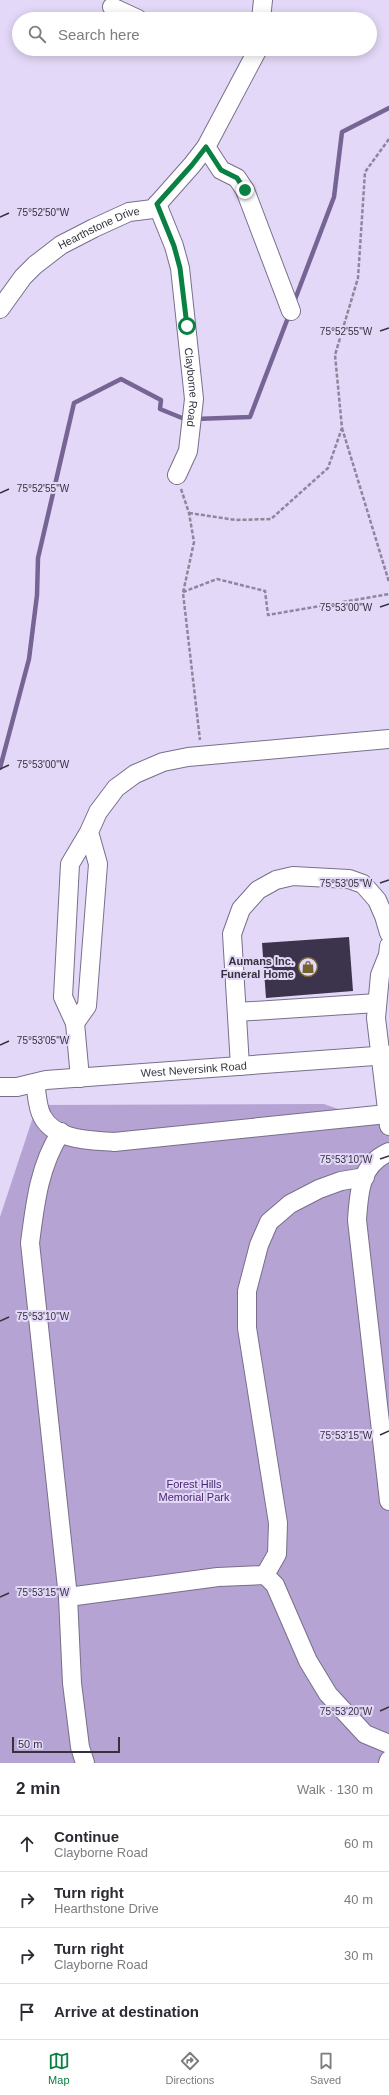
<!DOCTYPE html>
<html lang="en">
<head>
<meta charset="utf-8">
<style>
	:root { --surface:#fff; --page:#f2f2f3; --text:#2b2b33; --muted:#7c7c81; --line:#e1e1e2; --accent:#0b8043 }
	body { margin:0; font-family:Arial,sans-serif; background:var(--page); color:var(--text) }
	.scale { position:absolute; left:12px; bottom:10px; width:108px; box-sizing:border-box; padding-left:4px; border:2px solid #36313e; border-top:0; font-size:11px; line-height:14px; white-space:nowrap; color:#36313e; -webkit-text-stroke:3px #e3d8f7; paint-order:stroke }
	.stop { position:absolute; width:12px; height:12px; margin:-9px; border:3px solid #0b8043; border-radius:50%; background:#fff }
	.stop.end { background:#0b8043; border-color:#fff; box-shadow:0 1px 4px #0008 }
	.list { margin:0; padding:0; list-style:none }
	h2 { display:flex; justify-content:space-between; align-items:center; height:52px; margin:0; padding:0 16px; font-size:17px }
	h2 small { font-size:13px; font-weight:400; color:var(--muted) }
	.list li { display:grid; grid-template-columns:26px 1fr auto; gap:12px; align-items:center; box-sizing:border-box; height:56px; padding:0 16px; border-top:1px solid var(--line) }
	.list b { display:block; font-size:15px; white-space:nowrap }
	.list p { margin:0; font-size:13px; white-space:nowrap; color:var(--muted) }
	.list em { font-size:13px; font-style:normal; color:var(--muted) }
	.icon { flex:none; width:22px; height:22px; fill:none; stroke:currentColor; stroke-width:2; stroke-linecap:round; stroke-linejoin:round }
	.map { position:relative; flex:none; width:389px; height:1763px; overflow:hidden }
	.search { position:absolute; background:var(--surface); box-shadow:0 2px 10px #0003; left:12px; right:12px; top:12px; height:44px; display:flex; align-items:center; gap:10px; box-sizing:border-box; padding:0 14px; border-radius:22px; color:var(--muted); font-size:15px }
	.sheet { height:276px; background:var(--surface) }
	nav { display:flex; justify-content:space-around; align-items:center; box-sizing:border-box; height:56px; border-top:1px solid var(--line); background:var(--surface); font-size:11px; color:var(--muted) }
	nav a { display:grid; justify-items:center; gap:2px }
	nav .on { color:var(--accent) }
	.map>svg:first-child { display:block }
	.green { fill:#b4a3d3 }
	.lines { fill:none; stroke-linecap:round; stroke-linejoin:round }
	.stream { stroke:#766494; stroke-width:4.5 }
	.building { fill:#3c334c }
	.minor-casing { stroke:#796f8b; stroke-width:20 }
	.path { stroke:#8e869c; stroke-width:2.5; stroke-dasharray:4 2; stroke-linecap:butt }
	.minor { stroke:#fff; stroke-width:18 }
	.route { stroke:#0b8043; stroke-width:5 }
	.ticks { fill:none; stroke:#36313e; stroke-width:1.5 }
	.labels { text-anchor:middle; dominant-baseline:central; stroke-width:4; stroke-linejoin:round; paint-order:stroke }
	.street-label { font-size:11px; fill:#36313e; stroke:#e3d8f7 }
	.poi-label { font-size:11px; font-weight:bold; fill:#36313e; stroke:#e3d8f7; text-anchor:end }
	.park-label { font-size:11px; fill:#482572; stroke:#e3d8f7 }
	.ticks-label { font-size:10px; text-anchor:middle; fill:#36313e; stroke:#e3d8f7; stroke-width:4; stroke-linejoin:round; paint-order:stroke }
</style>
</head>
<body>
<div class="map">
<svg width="389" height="1763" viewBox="0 0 389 1763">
	<rect width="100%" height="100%" fill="#e3d8f7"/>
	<!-- green -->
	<path class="green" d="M324,1104l65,23v636h-389v-546l37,-112z"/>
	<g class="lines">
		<!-- stream -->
		<g class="stream">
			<path d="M294,302l40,-105 8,-65 47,-24"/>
			<path d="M195,419l55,-2 39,-102"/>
			<path d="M0,768l29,-109 8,-64 1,-37 36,-155 47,-24 40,21 -1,9 27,11"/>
		</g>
	</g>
	<!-- building -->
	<path class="building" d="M349,937l4,54 -87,7 -4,-55z"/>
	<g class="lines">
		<!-- minor casing -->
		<g class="minor-casing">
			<g id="minor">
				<path d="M112,7l26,12"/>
				<path d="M261,19l2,-19"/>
				<path d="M206,147l15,23 16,8 8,12 46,121"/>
				<path id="s1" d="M157,204l17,42 6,22 14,131 -6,52 -11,24"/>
				<path id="s2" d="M0,309l23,-32 12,-12 26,-20 33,-17 35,-16 24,-3 39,-44 14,-18 52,-98"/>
				<path d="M89,832l9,32 -11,142 -12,17 -12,-26 7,-133 19,-32 9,-20 18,-24 19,-14 28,-12 25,-5 201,-18"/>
				<path d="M237,1012l140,-9"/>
				<path d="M75,1023l5,55"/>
				<path d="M240,1066l-8,-132 9,-25 17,-19 18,-10 17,-4 56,3 14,5 14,16 7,16 5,17"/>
				<path d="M35,1083c2,10 2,24 7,33 13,25 48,24 72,26l273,-28"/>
				<path id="s3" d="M0,1087h17l29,-7 343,-25"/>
				<path d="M389,1126l-13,-108 4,-43 8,-20 1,-9"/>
				<path d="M61,1132c-22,34 -26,72 -31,111l38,354 4,86 8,64 5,16"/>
				<path d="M389,1152c-29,13 -30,39 -32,68l32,281"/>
				<path d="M265,1575l12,-21 1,-31 -31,-195v-37l12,-46 10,-23 21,-18 29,-15 22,-8 24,-4"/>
				<path d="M68,1597l150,-20 47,-2 10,10 33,76 20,33 37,40 24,10"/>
				<path d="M388,1763l1,-3"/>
			</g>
		</g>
		<!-- path -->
		<g class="path">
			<path d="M342,428l47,154"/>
			<path d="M181,489l8,24 5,29 -11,51 17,147"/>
			<path d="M189,513l47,7 35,-1 57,-51 14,-40 -7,-73 23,-77 7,-106 24,-33"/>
			<path d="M183,592l34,-13 48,12 3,24 121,-21"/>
		</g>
		<!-- minor -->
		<use href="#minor" class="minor"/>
	</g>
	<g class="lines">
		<!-- route -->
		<path class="route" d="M187,326l-7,-58 -6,-22 -17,-42 35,-39 14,-18 15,23 16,8 8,12"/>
	</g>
	<!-- ticks -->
	<path class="ticks" d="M0,217l9,-4M380,331l9,-3M0,493l9,-4M380,607l9,-3M0,769l9,-4M380,883l9,-3M0,1045l9,-4M380,1159l9,-3M0,1321l9,-4M380,1435l9,-4M0,1597l9,-4M380,1711l9,-4"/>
	<!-- icons -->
	<defs>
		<g id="shop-ring" transform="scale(1)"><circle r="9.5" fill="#e3d8f7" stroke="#746331" stroke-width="1.5"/><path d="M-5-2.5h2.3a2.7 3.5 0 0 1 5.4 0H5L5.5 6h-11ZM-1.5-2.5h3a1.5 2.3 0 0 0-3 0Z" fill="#746331"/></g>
	</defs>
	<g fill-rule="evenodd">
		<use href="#shop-ring" x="308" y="967"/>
	</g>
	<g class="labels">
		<!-- street labels -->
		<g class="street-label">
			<text stroke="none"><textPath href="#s2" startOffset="131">Hearthstone Drive</textPath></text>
			<text stroke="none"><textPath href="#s1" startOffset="188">Clayborne Road</textPath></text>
			<text stroke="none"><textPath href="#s3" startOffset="195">West Neversink Road</textPath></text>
		</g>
		<!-- poi labels -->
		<g class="poi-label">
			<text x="294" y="961">Aumans Inc.<tspan x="294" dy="13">Funeral Home</tspan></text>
		</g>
		<!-- park labels -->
		<g class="park-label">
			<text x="194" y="1484">Forest Hills<tspan x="194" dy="13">Memorial Park</tspan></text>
		</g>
	</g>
	<g class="ticks-label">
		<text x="43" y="216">75°52'50"W</text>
		<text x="346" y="335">75°52'55"W</text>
		<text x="43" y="492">75°52'55"W</text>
		<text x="346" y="611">75°53'00"W</text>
		<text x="43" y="768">75°53'00"W</text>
		<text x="346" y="887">75°53'05"W</text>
		<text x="43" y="1044">75°53'05"W</text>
		<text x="346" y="1163">75°53'10"W</text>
		<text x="43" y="1320">75°53'10"W</text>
		<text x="346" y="1439">75°53'15"W</text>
		<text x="43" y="1596">75°53'15"W</text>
		<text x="346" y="1715">75°53'20"W</text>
	</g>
</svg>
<div class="scale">50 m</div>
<div class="stop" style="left:187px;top:326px"></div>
<div class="stop end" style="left:245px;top:190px"></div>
<div class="search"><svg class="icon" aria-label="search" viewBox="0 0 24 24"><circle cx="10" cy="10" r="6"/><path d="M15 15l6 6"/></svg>Search here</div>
</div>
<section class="sheet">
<h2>2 min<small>Walk · 130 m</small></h2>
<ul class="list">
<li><svg class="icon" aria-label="ahead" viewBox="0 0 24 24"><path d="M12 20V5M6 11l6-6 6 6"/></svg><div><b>Continue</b><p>Clayborne Road</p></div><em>60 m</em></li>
<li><svg class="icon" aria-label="right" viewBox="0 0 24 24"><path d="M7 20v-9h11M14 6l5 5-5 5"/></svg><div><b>Turn right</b><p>Hearthstone Drive</p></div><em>40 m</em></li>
<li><svg class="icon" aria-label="right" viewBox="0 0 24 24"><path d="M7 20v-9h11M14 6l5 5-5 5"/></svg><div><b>Turn right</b><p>Clayborne Road</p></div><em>30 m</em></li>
<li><svg class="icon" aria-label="arrive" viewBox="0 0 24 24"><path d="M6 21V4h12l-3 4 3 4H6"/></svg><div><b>Arrive at destination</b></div></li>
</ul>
</section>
<nav>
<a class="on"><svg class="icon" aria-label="map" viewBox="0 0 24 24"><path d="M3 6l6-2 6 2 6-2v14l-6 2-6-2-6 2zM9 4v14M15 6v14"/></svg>Map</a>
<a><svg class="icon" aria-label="directions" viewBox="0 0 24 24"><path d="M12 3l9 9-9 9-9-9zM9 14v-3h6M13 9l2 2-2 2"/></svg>Directions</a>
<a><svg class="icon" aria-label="saved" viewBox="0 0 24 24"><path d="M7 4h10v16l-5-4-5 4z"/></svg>Saved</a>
</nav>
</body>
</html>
